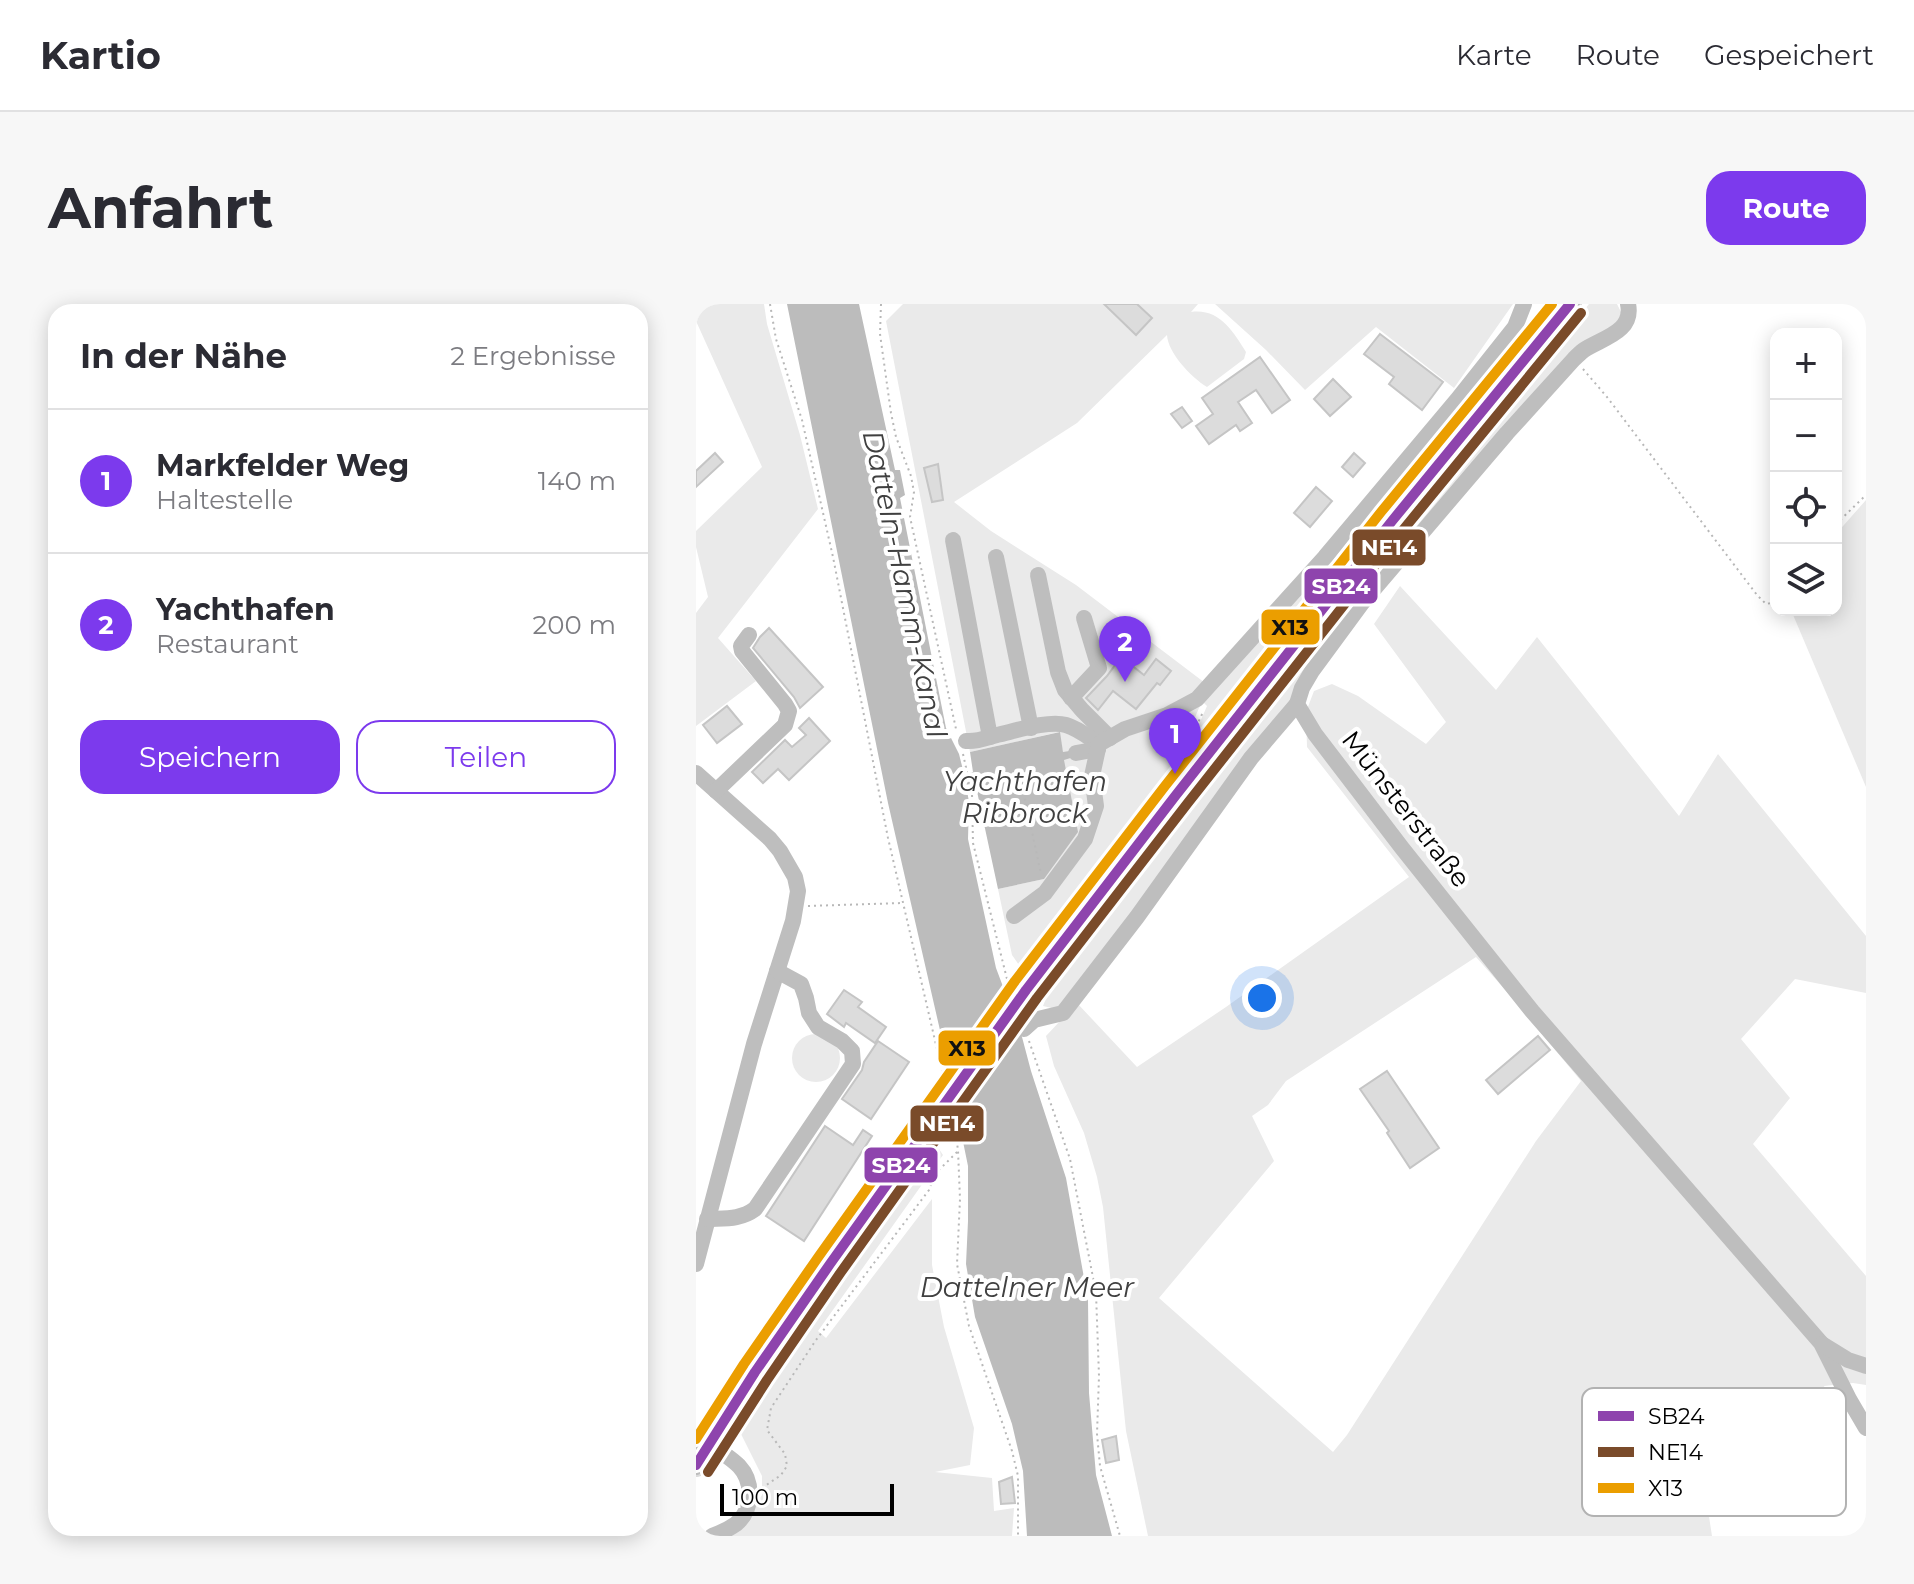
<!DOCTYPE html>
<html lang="de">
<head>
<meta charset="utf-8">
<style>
	:root { --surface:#fff; --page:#f7f7f7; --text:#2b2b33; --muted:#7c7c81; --line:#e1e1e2; --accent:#7c3aed }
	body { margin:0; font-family:Montserrat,sans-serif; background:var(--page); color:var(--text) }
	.controls { position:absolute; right:24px; top:24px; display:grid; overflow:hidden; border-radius:16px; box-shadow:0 4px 20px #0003 }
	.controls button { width:72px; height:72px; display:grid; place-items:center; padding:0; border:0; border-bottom:2px solid var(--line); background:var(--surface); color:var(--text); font:40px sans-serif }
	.scale { position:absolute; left:24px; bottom:20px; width:174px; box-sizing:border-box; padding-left:8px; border:4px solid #000; border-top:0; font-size:22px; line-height:28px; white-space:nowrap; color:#000; -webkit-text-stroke:6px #fff; paint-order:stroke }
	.you { position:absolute; left:566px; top:694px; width:28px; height:28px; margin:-20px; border:6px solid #fff; border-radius:50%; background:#1a73e8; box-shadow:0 0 0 12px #1a73e833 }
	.badge { display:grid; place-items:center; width:52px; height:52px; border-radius:50%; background:var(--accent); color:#fff; font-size:26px; font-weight:700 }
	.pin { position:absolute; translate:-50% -66px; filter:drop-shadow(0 2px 4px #0008) }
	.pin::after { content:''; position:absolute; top:42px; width:28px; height:24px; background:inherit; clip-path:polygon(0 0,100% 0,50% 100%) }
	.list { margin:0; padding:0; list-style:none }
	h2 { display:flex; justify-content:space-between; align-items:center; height:104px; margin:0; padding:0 32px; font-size:34px }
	h2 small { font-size:26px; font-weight:400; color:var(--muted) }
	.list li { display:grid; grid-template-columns:52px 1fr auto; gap:24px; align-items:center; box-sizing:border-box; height:144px; padding:0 32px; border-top:2px solid var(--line) }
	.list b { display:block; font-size:30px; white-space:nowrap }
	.list p { margin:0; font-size:26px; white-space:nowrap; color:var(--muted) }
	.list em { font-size:26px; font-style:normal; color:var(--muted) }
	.actions { display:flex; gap:16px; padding:24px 32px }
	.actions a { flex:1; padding:18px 0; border:2px solid var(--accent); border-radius:24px; text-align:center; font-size:28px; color:var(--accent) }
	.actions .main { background:var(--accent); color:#fff }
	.icon { flex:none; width:44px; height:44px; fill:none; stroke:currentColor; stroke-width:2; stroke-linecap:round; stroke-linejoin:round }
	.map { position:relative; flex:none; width:1170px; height:1232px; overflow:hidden; border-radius:24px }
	header { display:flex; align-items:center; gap:48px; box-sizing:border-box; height:112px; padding:0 40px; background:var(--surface); border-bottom:2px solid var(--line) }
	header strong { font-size:38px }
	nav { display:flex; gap:44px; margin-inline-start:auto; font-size:28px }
	.intro { display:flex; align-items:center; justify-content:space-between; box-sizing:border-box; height:192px; padding:0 48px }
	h1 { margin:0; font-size:56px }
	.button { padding:20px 36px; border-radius:24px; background:var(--accent); color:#fff; font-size:28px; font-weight:700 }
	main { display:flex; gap:48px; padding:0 48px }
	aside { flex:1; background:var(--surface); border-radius:24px; box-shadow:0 4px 20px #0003 }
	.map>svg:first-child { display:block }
	.green { fill:#eaeaea; fill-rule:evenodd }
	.water { fill:#bcbcbc }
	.pier { fill:#fff }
	.building { fill:#dcdcdc; stroke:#c5c5c5; stroke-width:2 }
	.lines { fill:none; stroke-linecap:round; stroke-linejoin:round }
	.major-casing { stroke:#dbdbdb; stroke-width:24 }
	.path { stroke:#b8b8b8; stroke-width:2; stroke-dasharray:2 4; stroke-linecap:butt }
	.minor { stroke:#bebebe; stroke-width:16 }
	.major { stroke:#bdbdbd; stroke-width:20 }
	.major-bridge-casing { stroke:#dbdbdb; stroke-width:24; stroke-linecap:butt }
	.major-bridge { stroke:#bdbdbd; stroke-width:20 }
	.bus-1-casing { stroke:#fff; stroke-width:16 }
	.bus-2-casing { stroke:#fff; stroke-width:16 }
	.bus-3-casing { stroke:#fff; stroke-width:16 }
	.bus-1 { stroke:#8e44ad; stroke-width:10 }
	.bus-2 { stroke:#7a4b2a; stroke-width:10 }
	.bus-3 { stroke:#eb9e00; stroke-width:10 }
	.labels { text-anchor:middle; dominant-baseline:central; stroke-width:8; stroke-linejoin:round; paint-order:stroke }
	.street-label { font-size:26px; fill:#000; stroke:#fff }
	.water-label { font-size:28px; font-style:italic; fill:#404040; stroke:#fff }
	.key { fill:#fff; stroke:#b2b2b2; stroke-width:2 }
	.key-label { font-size:22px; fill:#000 }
	.line-badge { stroke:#fff; stroke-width:3 }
	.badge-label { font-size:22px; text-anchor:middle; font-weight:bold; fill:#fff }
	.pale-badge-label { font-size:22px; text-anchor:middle; font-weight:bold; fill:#111 }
</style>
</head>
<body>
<header>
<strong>Kartio</strong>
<nav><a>Karte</a><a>Route</a><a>Gespeichert</a></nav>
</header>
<div class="intro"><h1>Anfahrt</h1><a class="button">Route</a></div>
<main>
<aside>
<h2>In der Nähe<small>2 Ergebnisse</small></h2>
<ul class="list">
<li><span class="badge">1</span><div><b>Markfelder Weg</b><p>Haltestelle</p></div><em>140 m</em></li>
<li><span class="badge">2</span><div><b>Yachthafen</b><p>Restaurant</p></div><em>200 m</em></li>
</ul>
<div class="actions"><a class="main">Speichern</a><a>Teilen</a></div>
</aside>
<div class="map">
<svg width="1170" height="1232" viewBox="0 0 1170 1232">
	<rect width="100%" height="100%" fill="#fff"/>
	<!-- green -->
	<g class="green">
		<path d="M0,0h68l3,20 33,111 18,74 -100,129 38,43 -60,45v-113l12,-16 -12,-50v-16l66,-64 -66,-146z"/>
		<path d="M207,0h295l-7,8c28,-4 42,19 55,40l-2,7 -37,28c-16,-10 -39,-34 -40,-52l-90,88 -123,79 37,29 85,54 137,104 162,-178 6,4 -201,253 27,-62 -4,-4 -4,6 -34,80 -135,175 -11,2 -7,-10 -14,-66 46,-10 20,-120 12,-3 -13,-3 -4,-21 -89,20 -84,-431z"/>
		<path d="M519,0h298l-59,84 -78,-61 -71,63 -39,-40z"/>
		<path d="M893,0h28l5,10 -5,11 -40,21 -288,358 -222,296 -11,9 -13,-3 12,-30 246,-320 133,-166z"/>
		<path d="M1170,196v287l-75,-177h45v-76z"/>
		<path d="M704,282l96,104 41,-53 142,179 39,-62 148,182v57l-71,-14 -54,60 49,59 -37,46 113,132v109l-13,-2 -29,3 3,7 -10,6 -20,-1 -95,73 10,65h-564l-22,-105 -23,-224 -6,-30 -13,-44 -30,-67 -8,-30 31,-33 60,64 89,-60 183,-130 -102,-130 -1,-35 8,-21 18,-7 26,12 68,48 20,-22 -72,-98zM780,653l31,35 74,89 -45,60 -189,294 -14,17 -174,-154 115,-137 -22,-45 16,-11 18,-24z"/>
		<circle cx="120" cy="754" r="24"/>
		<path d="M239,839l8,12 -125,176 8,7 106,-139v66l12,62 30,101 -4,37 -35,7 57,6 2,33 20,-3 -2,28h-283l9,-4 24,-37v-19l-23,-46 116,-166z"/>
	</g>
	<!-- water -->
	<path class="water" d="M91,0h72l36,166h5l5,25 -5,3 46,230 13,26 5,20 9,-2 -3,-20 90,-20 3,20 13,-2 1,6 -13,4 14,72 -34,47 -46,10 -23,-107 -9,3 3,17 -1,37 28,129 26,69 9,34 35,107 22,122 1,93 7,82 16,61h-85l-4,-65 -11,-47 -37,-107 -9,-53 2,-43v-55l-26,-127 -54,-236z"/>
	<!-- pier -->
	<path class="pier" d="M312,686l13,33 -68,92 -7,-39z"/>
	<!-- building -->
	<g class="building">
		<path d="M408,0h33l15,14 -16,17z"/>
		<path d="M684,30l63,48 -21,28 -33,-26 5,-7 -30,-23z"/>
		<path d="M564,53l30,43 -18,13 -16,-23 -18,12 14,21 -12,8 -4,-6 -27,19 -13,-18 17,-12 -11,-16z"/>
		<path d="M637,75l18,18 -21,19 -16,-17z"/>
		<path d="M486,103l10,14 -10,7 -11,-14z"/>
		<path d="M19,149l8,9 -27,25v-16z"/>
		<path d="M658,149l11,10 -12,14 -11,-10z"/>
		<path d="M242,160l5,36 -11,2 -8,-34z"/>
		<path d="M620,183l16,14 -22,26 -16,-14z"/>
		<path d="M73,324l54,59 -23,21 -6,-11 -41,-49 7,-11z"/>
		<path d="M425,353l23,18 12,-16 15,12 -11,14 -3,-2 -21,26 -23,-18 -15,19 -12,-12 21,-22z"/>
		<path d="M31,402l15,18 -25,19 -14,-18z"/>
		<path d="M113,414l21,23 -41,39 -11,-11 -15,14 -11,-11 33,-32 7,7 14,-12 -7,-7z"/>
		<path d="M148,686l18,12 -4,5 28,20 -11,16 -29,-20 -2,4 -17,-13z"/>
		<path d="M842,732l12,14 -52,44 -12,-14z"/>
		<path d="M182,737l31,21 -38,57 -29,-20 20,-29 2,-8z"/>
		<path d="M691,767l52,77 -29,20 -23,-35 2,-2 -29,-42z"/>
		<path d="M129,822l28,19 10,-15 9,6 -68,105 -38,-25z"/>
		<path d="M420,1132l3,24 -13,3 -4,-23z"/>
		<path d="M316,1173l3,26 -14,1 -2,-22z"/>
	</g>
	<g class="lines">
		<!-- major casing -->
		<g class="major-casing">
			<g id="major">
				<path d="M330,686l150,-195 216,-274 178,-217"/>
				<path d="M0,1161l59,-93 182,-259"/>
			</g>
		</g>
		<!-- path -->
		<g class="path">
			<path d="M74,0l6,35 26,81 31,137 55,281 55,237"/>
			<path d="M185,0l-1,30 11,79 5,24 15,39 3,16 -4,25 46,212"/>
			<path d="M887,65l24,28 150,198 9,9 10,-2"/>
			<path d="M1140,220l30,-29"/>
			<path d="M267,450l9,40 1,49 36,144"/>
			<path d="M483,461l24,-53"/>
			<path d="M325,477l20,93"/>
			<path d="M112,602l94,-3"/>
			<path d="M344,700l8,-15"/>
			<path d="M333,737l41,118 26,134 3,83 -2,58 3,32 20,70"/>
			<path d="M225,803l3,-7 5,-3"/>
			<path d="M257,812l5,34 2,49 -3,65 12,62 43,125 6,25v60"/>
			<path d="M248,828l11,-8"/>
			<path d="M66,1184l19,-13 6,-9 -2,-12 -18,-24 4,-22 45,-68 113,-150 6,-16 23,-23"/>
		</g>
		<!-- minor -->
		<g class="minor">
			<path d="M932,0c6,28 -26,34 -44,46 -4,3 -7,6 -10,9l-67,74 -145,170 -50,68 -10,17 -5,16 18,30 87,114 130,163 289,332 28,56 17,29"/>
			<path d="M257,236l37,197"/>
			<path d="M300,253l35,171"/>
			<path d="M342,271l20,97 7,18 17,20 28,28"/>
			<path d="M375,394l28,-30 -15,-50"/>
			<path d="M270,437c12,1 20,-3 31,-6 18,-4 52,-15 69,-10 13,4 22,12 33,19"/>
			<path d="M380,449l22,-4"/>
			<path d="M0,469l74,66 10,12 15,26 3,14 -5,30 -39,123 -58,220"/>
			<path d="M20,487l69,-66 4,-14 -4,-7 -43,-53 -1,-5 8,-11"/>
			<path d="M318,612l31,-23 40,-54 11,-33 -4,-30 7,-32 26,-15 42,-14 30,-16 128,-142 132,-157 58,-73 9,-23"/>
			<path d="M328,725l10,-9 29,-7 74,-96 114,-159 46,-54"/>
			<path d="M11,915c18,-1 33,1 48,-10l98,-145 -1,-13 -10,-10 -24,-14 -9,-14 -3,-15 -5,-14 -24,-13"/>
			<path d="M1126,1040l26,16 18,6"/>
			<path d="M0,1132c14,9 31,18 43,30 15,16 14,44 -3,58 -7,5 -16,9 -24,12"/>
		</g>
		<!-- major -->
		<use href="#major" class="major"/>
		<!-- major-bridge casing -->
		<g class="major-bridge-casing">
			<path id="major-bridge" d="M241,809l89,-123"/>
		</g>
		<!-- major-bridge -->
		<use href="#major-bridge" class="major-bridge"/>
		<!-- bus-1 casing -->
		<g class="bus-1-casing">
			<path id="bus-1" d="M0,1161l59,-93 75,-108 196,-274 150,-195 216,-274 178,-217"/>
		</g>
		<!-- bus-2 casing -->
		<g class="bus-2-casing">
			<path id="bus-2" d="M12,1168l59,-92 74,-108 196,-274 150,-194 216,-274 178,-217"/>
		</g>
		<!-- bus-3 casing -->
		<g class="bus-3-casing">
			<path id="bus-3" d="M0,1135l48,-75 75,-108 196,-275 150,-195 216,-274 171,-208"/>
		</g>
		<!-- bus-1 -->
		<use href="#bus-1" class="bus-1"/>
		<!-- bus-2 -->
		<use href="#bus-2" class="bus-2"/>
		<!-- bus-3 -->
		<use href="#bus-3" class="bus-3"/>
	</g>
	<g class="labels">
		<!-- street labels -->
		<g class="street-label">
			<text transform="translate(710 505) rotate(52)">Münsterstraße</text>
		</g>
		<!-- water labels -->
		<g class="water-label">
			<text transform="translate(209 280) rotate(78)">Datteln-Hamm-Kanal</text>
			<text x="329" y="477">Yachthafen<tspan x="329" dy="32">Ribbrock</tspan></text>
			<text x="331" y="983">Dattelner Meer</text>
		</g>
	</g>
	<!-- legend -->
	<rect x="886" y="1084" width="264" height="128" rx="12" class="key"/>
	<rect x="902" y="1107" width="36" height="10" fill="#8e44ad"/>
	<rect x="902" y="1143" width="36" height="10" fill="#7a4b2a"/>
	<rect x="902" y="1179" width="36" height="10" fill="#eb9e00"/>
	<g class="key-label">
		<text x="952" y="1120">SB24</text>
		<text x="952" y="1156">NE14</text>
		<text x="952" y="1192">X13</text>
	</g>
	<g class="line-badge">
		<rect x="655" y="224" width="76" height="39" rx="8" fill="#7a4b2a"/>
		<rect x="607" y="263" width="76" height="38" rx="8" fill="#8e44ad"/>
		<rect x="564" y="304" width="61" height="38" rx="8" fill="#eb9e00"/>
		<rect x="241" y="725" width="60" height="38" rx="8" fill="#eb9e00"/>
		<rect x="213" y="800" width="76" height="39" rx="8" fill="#7a4b2a"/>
		<rect x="167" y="842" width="76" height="38" rx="8" fill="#8e44ad"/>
	</g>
	<g class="badge-label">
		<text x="693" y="251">NE14</text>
		<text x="645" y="290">SB24</text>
		<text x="251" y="827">NE14</text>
		<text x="205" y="869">SB24</text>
	</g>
	<g class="pale-badge-label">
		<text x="594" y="331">X13</text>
		<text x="271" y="752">X13</text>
	</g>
</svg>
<div class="controls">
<button>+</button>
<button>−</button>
<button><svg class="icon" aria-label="locate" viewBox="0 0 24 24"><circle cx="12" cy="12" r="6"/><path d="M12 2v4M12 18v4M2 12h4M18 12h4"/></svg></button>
<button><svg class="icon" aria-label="layers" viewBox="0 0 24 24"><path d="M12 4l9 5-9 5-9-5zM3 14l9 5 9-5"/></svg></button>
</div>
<div class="scale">100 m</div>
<div class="you"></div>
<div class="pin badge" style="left:479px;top:470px">1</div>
<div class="pin badge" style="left:429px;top:378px">2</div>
</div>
</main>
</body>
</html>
